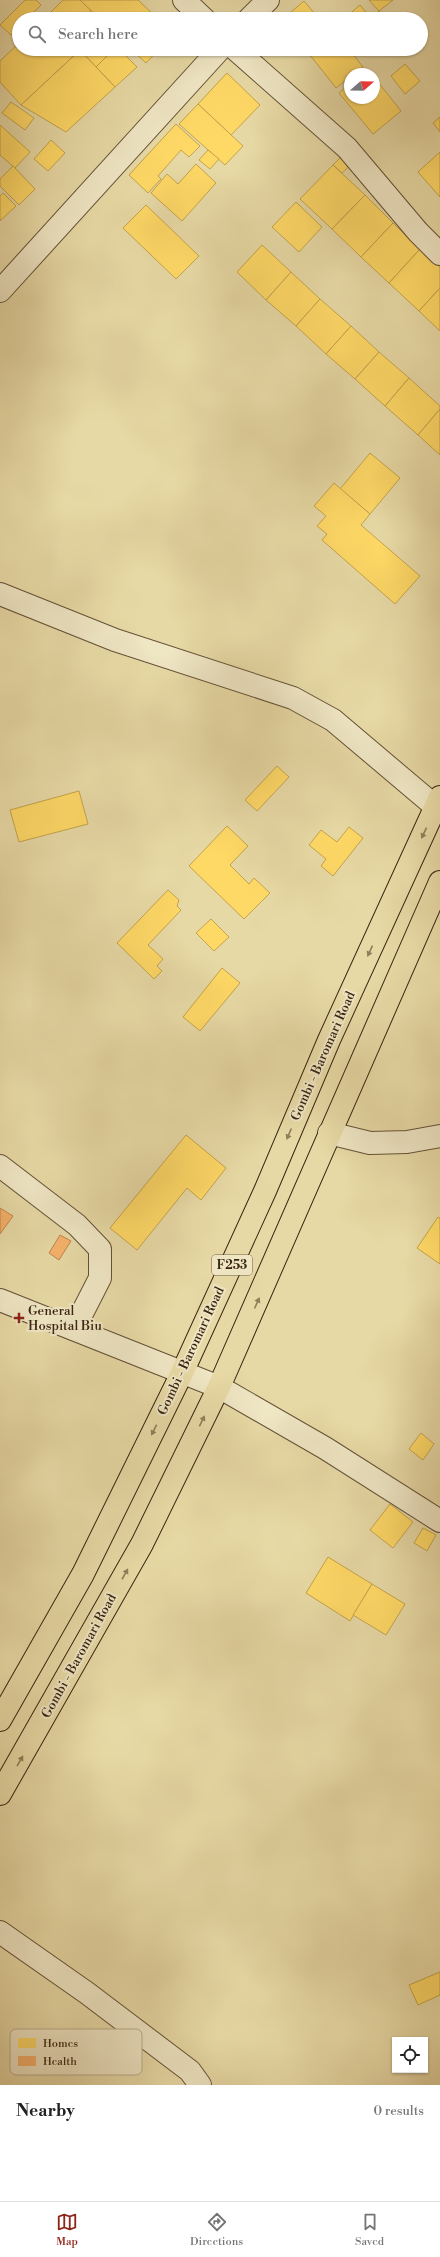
<!DOCTYPE html>
<html lang="en">
<head>
<meta charset="utf-8">
<style>
	:root { --surface:#fff; --page:#f2f2f2; --text:#222; --muted:#767676; --line:#e0e0e0; --accent:#8f2418 }
	body { margin:0; font-family:"Libre Bodoni",serif; background:var(--page); color:var(--text) }
	.controls { position:absolute; right:12px; bottom:12px; display:grid; overflow:hidden; border-radius:0px; box-shadow:0 1px 3px #0004 }
	.controls button { width:36px; height:36px; display:grid; place-items:center; padding:0; border:0; border-bottom:1px solid var(--line); background:var(--surface); color:var(--text); font:20px sans-serif }
	.compass { position:absolute; left:344px; top:68px; width:36px; height:36px; border-radius:50%; background:var(--surface); box-shadow:0 1px 3px #0004; rotate:70deg }
	.list { margin:0; padding:0; list-style:none }
	h2 { display:flex; justify-content:space-between; align-items:center; height:52px; margin:0; padding:0 16px; font-size:17px }
	h2 small { font-size:13px; font-weight:400; color:var(--muted) }
	.icon { flex:none; width:22px; height:22px; fill:none; stroke:currentColor; stroke-width:2; stroke-linecap:round; stroke-linejoin:round }
	.map { position:relative; flex:none; width:440px; height:2085px; overflow:hidden }
	.search { position:absolute; background:var(--surface); box-shadow:0 1px 3px #0004; left:12px; right:12px; top:12px; height:44px; display:flex; align-items:center; gap:10px; box-sizing:border-box; padding:0 14px; border-radius:22px; color:var(--muted); font-size:15px }
	.sheet { height:116px; background:var(--surface) }
	nav { display:flex; justify-content:space-around; align-items:center; box-sizing:border-box; height:56px; border-top:1px solid var(--line); background:var(--surface); font-size:11px; color:var(--muted) }
	nav a { display:grid; justify-items:center; gap:2px }
	nav .on { color:var(--accent) }
	.map>svg:first-child { display:block }
	.homes { fill:#ffd966; stroke:#c4a34c }
	.health { fill:#f6b26b; stroke:#bd8750 }
	.lines { fill:none; stroke-linecap:round; stroke-linejoin:round }
	.minor-casing { stroke:#645136; stroke-width:24 }
	.major-casing { stroke:#392411; stroke-width:24 }
	.minor { stroke:#efe6c4; stroke-width:22 }
	.major { stroke:#e7d9a5; stroke-width:22 }
	.oneway { fill:#907e5b }
	.poi-dot { fill:#8f2418; stroke:#efe6c4; stroke-width:1.5 }
	.labels { text-anchor:middle; dominant-baseline:central; stroke-width:4; stroke-linejoin:round; paint-order:stroke }
	.shield { fill:#efe6c4; stroke:#705e47; stroke-width:1 }
	.shield-label { font-size:12px; font-weight:bold; fill:#392411 }
	.street-label { font-size:13px; fill:#392411; stroke:#efe6c4 }
	.poi-label { font-size:13px; fill:#392411; stroke:#efe6c4; text-anchor:start }
	.key { fill:#efe6c4; stroke:#b8ac8e; stroke-width:1 }
	.key-label { font-size:11px; fill:#392411 }
</style>
</head>
<body>
<div class="map">
<svg width="440" height="2085" viewBox="0 0 440 2085">
	<rect width="100%" height="100%" fill="#e7d9a5"/>
	<filter id="stains"><feTurbulence type="fractalNoise" baseFrequency=".005" numOctaves="4"/><feColorMatrix values="0 0 0 0 .2 0 0 0 0 .09 0 0 0 0 .02 0 0 0 .5 -.17"/></filter>
	<radialGradient id="worn" r=".72"><stop offset=".6" stop-color="#630" stop-opacity="0"/><stop offset="1" stop-color="#630" stop-opacity=".3"/></radialGradient>
	<!-- homes -->
	<g class="homes">
		<path d="M25,0h11l5,5 -14,14h-8v8l-8,8 -11,-10z"/>
		<path d="M63,0h17l11,10 -8,9h-31l-4,-4z"/>
		<path d="M80,0h58l20,19h-58z"/>
		<path d="M369,0h24l-14,11z"/>
		<path d="M304,1l15,18h-36z"/>
		<path d="M360,5l11,13 8,-7 6,8h-41z"/>
		<path d="M19,43v6l61,1 -59,55 -21,-23v-21z"/>
		<path d="M79,49h35l-18,18z"/>
		<path d="M114,49h5l18,18 -22,20 -19,-20z"/>
		<path d="M131,49h28l-13,14z"/>
		<path d="M318,49h31l14,18 -9,7h-4v3l-14,11 -26,-33z"/>
		<path d="M80,50l35,37 -49,45 -45,-27z"/>
		<path d="M405,64l15,17 -15,13 -14,-18z"/>
		<path d="M227,73l33,32 -29,30 -33,-31z"/>
		<path d="M374,77l27,34 -28,23 -34,-41 8,-7 3,4v8h24z"/>
		<path d="M11,102l23,16 -9,12 -23,-17z"/>
		<path d="M198,104l45,42 -18,19 -46,-41z"/>
		<path d="M440,117v15l-7,-9z"/>
		<path d="M176,124l24,22 -11,11 -8,-7 -23,26 3,3 -13,14 -19,-18z"/>
		<path d="M0,125l30,27 -15,16 -15,-13z"/>
		<path d="M51,140l14,13 -17,18 -14,-12z"/>
		<path d="M208,150l11,9 -9,10 -11,-9z"/>
		<path d="M346,152l9,9 -13,12 -9,-8z"/>
		<path d="M440,152v45l-22,-25z"/>
		<path d="M196,164l20,19 -34,38 -31,-28 16,-19 11,10z"/>
		<path d="M333,165l32,30 -33,34 -32,-30z"/>
		<path d="M13,166l22,23 -16,16 -19,-19v-7z"/>
		<path d="M3,193l13,13 -16,15v-25z"/>
		<path d="M365,195l28,28 -32,34 -29,-28z"/>
		<path d="M296,202l26,25 -23,25 -27,-25z"/>
		<path d="M146,205l53,51 -23,23 -53,-51z"/>
		<path d="M393,223l27,26 -31,34 -28,-26z"/>
		<path d="M262,245l29,27 -25,28 -29,-28z"/>
		<path d="M420,249l20,18v21l-21,23 -30,-28z"/>
		<path d="M291,272l29,27 -24,27 -30,-26z"/>
		<path d="M440,288v43l-21,-20z"/>
		<path d="M320,299l31,27 -25,28 -30,-28z"/>
		<path d="M351,326l28,26 -24,27 -29,-25z"/>
		<path d="M379,352l30,26 -24,28 -30,-27z"/>
		<path d="M409,378l31,28v3l-22,26 -33,-29z"/>
		<path d="M440,409v46l-22,-20z"/>
		<path d="M370,453l30,25 -30,36 -30,-25z"/>
		<path d="M334,483l36,31 -9,11 59,51 -25,28 -73,-64 5,-6 -10,-8 9,-10 -12,-10z"/>
		<path d="M277,766l12,11 -32,34 -12,-11z"/>
		<path d="M79,791l9,33 -69,18 -9,-32z"/>
		<path d="M227,826l21,20 -18,19 19,19 5,-6 16,15 -26,26 -55,-53z"/>
		<path d="M349,827l14,11 -30,38 -12,-10 5,-7 -17,-14 12,-15 16,12z"/>
		<path d="M168,890l11,10 -2,6 4,4 -33,35 15,14 -6,7 5,5 -8,8 -37,-36z"/>
		<path d="M211,919l18,18 -15,14 -18,-18z"/>
		<path d="M222,968l18,15 -40,48 -17,-14z"/>
		<path d="M186,1135l40,33 -25,32 -14,-12 -50,62 -27,-22z"/>
		<path d="M438,1217l2,1v46l-23,-16z"/>
		<path d="M421,1433l13,11 -11,16 -14,-11z"/>
		<path d="M390,1504l23,18 -20,26 -23,-18z"/>
		<path d="M423,1528l13,7 -9,16 -13,-8z"/>
		<path d="M328,1557l44,27 -22,37 -44,-28z"/>
		<path d="M372,1584l33,20 -19,31 -33,-20z"/>
		<path d="M440,1972v23l-22,10 -9,-20z"/>
	</g>
	<!-- health -->
	<g class="health">
		<path d="M0,1208l13,8 -13,18z"/>
		<path d="M60,1235l11,6 -12,19 -10,-7z"/>
	</g>
	<g class="lines">
		<!-- minor casing -->
		<g class="minor-casing">
			<g id="minor">
				<path d="M184,0l20,19"/>
				<path d="M249,19l19,-19"/>
				<path d="M235,49l112,99 71,84 22,22"/>
				<path d="M0,291l220,-242"/>
				<path d="M0,594l115,46 178,58 40,22 103,87"/>
				<path d="M329,1133l41,10 37,-1 33,-6"/>
				<path d="M0,1166l77,59 23,24v29l-26,51"/>
				<path d="M0,1300l219,87 106,61 115,73"/>
				<path d="M0,1932l87,61 103,78 10,14"/>
			</g>
		</g>
		<!-- major casing -->
		<g class="major-casing">
			<g id="major">
				<path d="M0,1720l83,-146 99,-201 83,-182 64,-151 111,-243"/>
				<path d="M0,1794l142,-250 77,-157 221,-505"/>
			</g>
		</g>
		<!-- minor -->
		<use href="#minor" class="minor"/>
		<!-- major -->
		<use href="#major" class="major"/>
	</g>
	<!-- one-way arrows -->
	<defs><path id="oneway-solid" d="M-6-.8H1V-3.2L6.5 0L1 3.2V.8H-6Z"/></defs>
	<g class="oneway">
		<use href="#oneway-solid" transform="translate(424 833) rotate(115)"/>
		<use href="#oneway-solid" transform="translate(370 951) rotate(115)"/>
		<use href="#oneway-solid" transform="translate(289 1134) rotate(113)"/>
		<use href="#oneway-solid" transform="translate(257 1303) rotate(-66)"/>
		<use href="#oneway-solid" transform="translate(202 1421) rotate(-64)"/>
		<use href="#oneway-solid" transform="translate(154 1430) rotate(116)"/>
		<use href="#oneway-solid" transform="translate(125 1574) rotate(-61)"/>
		<use href="#oneway-solid" transform="translate(20 1761) rotate(-60)"/>
	</g>
	<!-- markers -->
	<path class="poi-dot" d="M17 1312h4v4h4v4h-4v4h-4v-4h-4v-4h4z"/>
	<g class="labels">
		<!-- shield labels -->
		<rect class="shield" x="212" y="1255" width="40" height="20" rx="3"/>
		<g class="shield-label">
			<text x="232" y="1265">F253</text>
		</g>
		<!-- street labels -->
		<g class="street-label">
			<text transform="translate(323 1056) rotate(-66)">Gombi - Baromari Road</text>
			<text transform="translate(191 1351) rotate(-65)">Gombi - Baromari Road</text>
			<text transform="translate(79 1656) rotate(-61)">Gombi - Baromari Road</text>
		</g>
		<!-- poi labels -->
		<g class="poi-label">
			<text x="28" y="1311">General<tspan x="28" dy="15">Hospital Biu</tspan></text>
		</g>
	</g>
	<!-- legend -->
	<rect x="10" y="2029" width="132" height="46" rx="6" class="key"/>
	<rect x="18" y="2038" width="18" height="10" fill="#ffd966"/>
	<rect x="18" y="2056" width="18" height="10" fill="#f6b26b"/>
	<g class="key-label">
		<text x="43" y="2047">Homes</text>
		<text x="43" y="2065">Health</text>
	</g>
	<rect width="100%" height="100%" filter="url(#stains)"/>
	<rect width="100%" height="100%" fill="url(#worn)"/>
</svg>
<div class="controls">
<button><svg class="icon" aria-label="locate" viewBox="0 0 24 24"><circle cx="12" cy="12" r="6"/><path d="M12 2v4M12 18v4M2 12h4M18 12h4"/></svg></button>
</div>
<svg class="compass" viewBox="-18 -18 36 36"><path d="M0-13l5 13h-10z" fill="#e53935"/><path d="M0 13l5-13h-10z" fill="#767676"/></svg>
<div class="search"><svg class="icon" aria-label="search" viewBox="0 0 24 24"><circle cx="10" cy="10" r="6"/><path d="M15 15l6 6"/></svg>Search here</div>
</div>
<section class="sheet">
<h2>Nearby<small>0 results</small></h2>
<ul class="list">
</ul>
</section>
<nav>
<a class="on"><svg class="icon" aria-label="map" viewBox="0 0 24 24"><path d="M3 6l6-2 6 2 6-2v14l-6 2-6-2-6 2zM9 4v14M15 6v14"/></svg>Map</a>
<a><svg class="icon" aria-label="directions" viewBox="0 0 24 24"><path d="M12 3l9 9-9 9-9-9zM9 14v-3h6M13 9l2 2-2 2"/></svg>Directions</a>
<a><svg class="icon" aria-label="saved" viewBox="0 0 24 24"><path d="M7 4h10v16l-5-4-5 4z"/></svg>Saved</a>
</nav>
</body>
</html>
